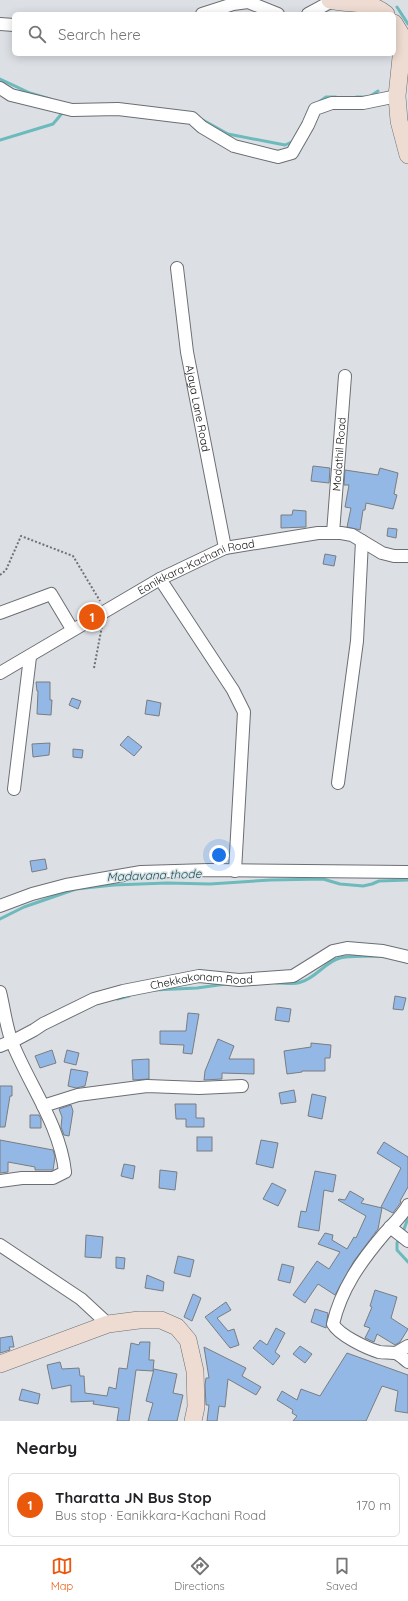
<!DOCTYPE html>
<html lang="en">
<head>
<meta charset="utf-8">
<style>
	:root { --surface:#fff; --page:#f6f6f6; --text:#202124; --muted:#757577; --line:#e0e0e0; --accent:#ea580c }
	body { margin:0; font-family:Quicksand,sans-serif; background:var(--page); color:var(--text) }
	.you { position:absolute; left:219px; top:855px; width:14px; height:14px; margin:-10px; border:3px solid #fff; border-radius:50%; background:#1a73e8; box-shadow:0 0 0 6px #1a73e833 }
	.badge { display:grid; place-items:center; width:26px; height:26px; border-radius:50%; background:var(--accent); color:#fff; font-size:13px; font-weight:700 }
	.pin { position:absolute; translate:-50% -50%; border:2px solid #fff; box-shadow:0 1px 4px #0006 }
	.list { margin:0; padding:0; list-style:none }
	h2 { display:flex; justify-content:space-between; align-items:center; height:52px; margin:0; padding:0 16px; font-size:17px }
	h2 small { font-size:13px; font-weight:400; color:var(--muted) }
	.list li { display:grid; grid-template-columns:26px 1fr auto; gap:12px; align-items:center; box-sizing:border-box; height:64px; margin:0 8px 8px; padding:0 8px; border:1px solid var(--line); border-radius:6px }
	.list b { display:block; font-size:15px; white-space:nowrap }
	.list p { margin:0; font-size:13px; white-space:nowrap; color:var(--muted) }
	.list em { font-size:13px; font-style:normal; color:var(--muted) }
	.icon { flex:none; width:22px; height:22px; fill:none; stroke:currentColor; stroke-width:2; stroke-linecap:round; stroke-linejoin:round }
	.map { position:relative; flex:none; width:408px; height:1421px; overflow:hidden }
	.search { position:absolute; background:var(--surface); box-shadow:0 2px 10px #0003; left:12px; right:12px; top:12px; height:44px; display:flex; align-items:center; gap:10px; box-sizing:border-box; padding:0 14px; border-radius:6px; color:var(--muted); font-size:15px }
	.sheet { height:124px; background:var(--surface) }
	nav { display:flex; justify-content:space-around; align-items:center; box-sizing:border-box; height:56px; border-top:1px solid var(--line); background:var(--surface); font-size:11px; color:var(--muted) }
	nav a { display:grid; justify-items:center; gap:2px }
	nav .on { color:var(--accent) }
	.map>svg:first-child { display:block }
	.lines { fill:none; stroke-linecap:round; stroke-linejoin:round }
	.stream { stroke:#6cbabc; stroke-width:3 }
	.building { fill:#94b8e6; stroke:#797d81 }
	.minor-casing { stroke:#6b6e73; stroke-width:14 }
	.secondary-casing { stroke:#6b6e73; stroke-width:18 }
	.path { stroke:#6e7174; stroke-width:2; stroke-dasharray:2 2; stroke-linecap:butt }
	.minor { stroke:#fff; stroke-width:12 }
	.secondary { stroke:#eedbd1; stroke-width:17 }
	.labels { text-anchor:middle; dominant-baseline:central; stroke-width:3; stroke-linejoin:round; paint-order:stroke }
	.street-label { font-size:11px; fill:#111214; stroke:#dce0e5 }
	.water-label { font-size:12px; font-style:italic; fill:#125658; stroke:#dce0e5 }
</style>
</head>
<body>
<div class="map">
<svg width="408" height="1421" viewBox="0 0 408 1421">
	<rect width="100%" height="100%" fill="#dce0e5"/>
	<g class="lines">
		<!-- stream -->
		<g class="stream">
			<path d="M397,7l11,17"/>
			<path d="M0,79l30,14 20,6"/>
			<path d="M356,97h13l9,-6"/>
			<path d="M319,102l7,-5h10"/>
			<path d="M201,119l27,15 57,11 9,-4"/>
			<path d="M0,140l53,-16 11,-13"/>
			<path d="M0,919l24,-12 52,-18 38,-4 53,-2 43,1 60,-4 53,-1 17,5 23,2 9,-2 7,-3 29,-1"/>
			<path d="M276,983c8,0 17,2 25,-1 15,-4 24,-20 39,-24 9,-3 31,-1 41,-2"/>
			<path d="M154,990l43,-2 29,-4"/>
			<path d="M117,999l12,-3"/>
			<path d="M403,1232l5,-14"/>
			<path d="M399,1239l-2,4v7l11,12"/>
		</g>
	</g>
	<!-- building -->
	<g class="building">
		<path d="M313,466l17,2 -1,15 -18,-2z"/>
		<path d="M380,468l18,5 -4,21 3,1 -4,14 -27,-6 -1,7h-2l-3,20 -13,-3 4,-19 -6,-1 4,-22h-5l1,-15 33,5z"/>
		<path d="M293,510l13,1v16l-25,1v-13h11z"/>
		<path d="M388,528l9,1 -1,9 -9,-2z"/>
		<path d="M325,554l11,2 -2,10 -11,-2z"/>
		<path d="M36,682h14v18h2l-1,15 -14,-1 1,-23h-1z"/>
		<path d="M72,698l9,3 -3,8 -9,-4z"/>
		<path d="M147,700l14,3 -2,13 -14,-2z"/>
		<path d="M128,736l14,11 -8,9 -14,-11z"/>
		<path d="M50,743l-1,12 -16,2 -1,-13z"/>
		<path d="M73,749l10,1 -1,8 -9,-1z"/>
		<path d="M45,859l2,10 -15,3 -2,-11z"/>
		<path d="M395,996l11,2 -3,12 -10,-1z"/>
		<path d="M277,1007l14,2 -2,13 -14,-2z"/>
		<path d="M188,1013l11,1 -7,40 -9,-1 1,-8 -24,-1v-13h26z"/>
		<path d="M218,1039l16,7 -5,13h25v15l-32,-1v6l-18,1 1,-9z"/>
		<path d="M311,1043l20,2 -1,13h-5v13h-23v1l-15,2 -3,-23 27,-4z"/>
		<path d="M52,1050l4,13 -16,5 -5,-12z"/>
		<path d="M67,1050l12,3 -3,12 -12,-3z"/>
		<path d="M149,1059v20l-16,1 -1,-20z"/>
		<path d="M71,1069l17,3 -3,14 -9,2 -8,-2z"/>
		<path d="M0,1086h12v10h-2l-5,31h-5z"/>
		<path d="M294,1090l2,12 -15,2 -2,-11z"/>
		<path d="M312,1094l14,3 -4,22 -14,-3z"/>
		<path d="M175,1104h21v14h8v9h-18v-8h-10z"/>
		<path d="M71,1105l2,6 -4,25 -5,-1 -3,-8 1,-10 -3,-8z"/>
		<path d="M30,1115h9l2,4v9h-11z"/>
		<rect x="197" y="1137" width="15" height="14"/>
		<path d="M0,1140l53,10 2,7 -2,13h-18v-3l-27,-5v10l-8,1z"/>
		<path d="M261,1140l17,3 -5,25 -17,-4z"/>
		<path d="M384,1142l24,15v30l-8,14 1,1 -8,11 -12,-6 20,-39 -24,-15z"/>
		<path d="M124,1164l11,2 -2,13 -12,-3z"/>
		<path d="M160,1170l17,2 -2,18 -16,-2z"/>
		<path d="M315,1171l21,4 -3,17 -9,-2 -5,41 -21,-4 3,-16 5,1z"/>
		<path d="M272,1183l14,7 -8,16 -15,-7z"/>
		<path d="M350,1191l14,8 -3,4 21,5 -4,21 -24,32 -19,34 -17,-11 -13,19 -12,-8 24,-34 12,8 11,-17 -22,-8 7,-11 8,2 -1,5 15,9 7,-12 2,1 10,-22 -28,-16 1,-1 6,1z"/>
		<path d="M86,1235l17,2 -2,21 -16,-1z"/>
		<path d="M178,1256l16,4 -4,17 -16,-4z"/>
		<path d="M116,1257l9,1 -1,11 -8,-1z"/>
		<path d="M282,1264l12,3 -4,16 -12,-3z"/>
		<path d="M147,1275l17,7 -1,9 -18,-3z"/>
		<path d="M375,1290l22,7 -6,21 17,11 -8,13 -5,3 -18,-11 -3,8 -9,-4 5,-10 -6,-2 8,-19 -2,-1z"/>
		<path d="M193,1294l8,4 -9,23 -8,-4z"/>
		<path d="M226,1302l5,8 -14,8 11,13 6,-2 5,16 -9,3 -25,-31z"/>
		<path d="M315,1309l13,4 -2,15 -15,-6z"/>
		<path d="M276,1328l9,5 -10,19 5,4 -7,9 -20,-17 7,-8 7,5z"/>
		<path d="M12,1336l2,11h-5l1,3 -10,3v-15z"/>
		<path d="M140,1342h10l-1,18h5l-1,11 -17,-1 -7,51h-12l2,-13 -26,-4 1,-3 -23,1v-17l-19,4 -5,-24 13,-3 2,7 17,-1 1,8h4l1,17 22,3 2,-9 7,2 3,-21 8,1 4,-26 8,2z"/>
		<path d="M300,1346l12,8 -7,9 -12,-9z"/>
		<path d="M204,1347l42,21 -4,8 19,11 -5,8 -28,-16 -3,28 -6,-1 -2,15h-10l2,-16h-3l-1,-20 1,-7h3z"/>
		<path d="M347,1353l61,22v38l-13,-2 3,-20 -16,-5 -16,35h-73l4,-5 -5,-3 1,-3 -16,-10 5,-9 15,9 4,-11 19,7z"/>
		<path d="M154,1369l23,5 -4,19 10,2 -6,26h-29l5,-18 -7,-2z"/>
		<path d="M22,1389l18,5 -2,10 -19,-4z"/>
	</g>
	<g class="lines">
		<!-- minor casing -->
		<g class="minor-casing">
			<g id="minor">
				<path d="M202,14l31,-10 15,-2 30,12"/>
				<path d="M308,14l24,-13"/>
				<path d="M0,24l14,1"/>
				<path d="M0,88l11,7 61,15 46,-1 74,9 10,9 32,19 44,11 14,-4 16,-28 7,-16 17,-6h31l34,-7"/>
				<path id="s1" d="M177,268l10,84 38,196"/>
				<path id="s2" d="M333,533l12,-157"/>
				<path d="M160,579l73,111 11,22 -9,159"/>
				<path d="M0,613l51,-19 21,35"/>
				<path id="s3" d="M0,673l160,-94 65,-31 93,-15h23l11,2 30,18 12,3h14"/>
				<path d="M338,783l19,-142 5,-100"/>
				<path d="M14,789l16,-132"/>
				<path d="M0,906l32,-12 34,-9 75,-13 68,-2 199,2"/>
				<path d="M0,992c4,16 6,35 12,50 17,43 48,83 53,130l-12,6h-31l-22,3"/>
				<path id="s4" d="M0,1046l17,-7 17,-9 9,-6 51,-25 29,-8 76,-15 40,4 54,-4 40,-25 14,-3 36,3 25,6"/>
				<path d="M43,1106l35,-11 69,-9 52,2 43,-2"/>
				<path d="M408,1205c-6,11 -16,20 -24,29 -23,27 -43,55 -51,90 6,11 33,24 46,28 5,1 10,0 16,1 4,1 9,6 13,9"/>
				<path d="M390,1227l18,14"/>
				<path d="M0,1245l81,54 27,25"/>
				<path d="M396,1353l12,-7"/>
			</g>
		</g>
		<!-- secondary casing -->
		<g class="secondary-casing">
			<g id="secondary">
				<path d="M330,0c20,5 39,0 56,14"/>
				<path d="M394,23l9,15 -6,58 2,25 9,34"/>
				<path d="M0,1364l108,-40 31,-4h22l16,7 11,13 7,31 1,36 -3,14"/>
			</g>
		</g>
		<!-- path -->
		<g class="path">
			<path d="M0,575l6,-5 15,-34 52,20 27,45"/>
			<path d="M94,668l8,-42"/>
		</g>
		<!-- minor -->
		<use href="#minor" class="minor"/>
		<!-- secondary -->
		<use href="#secondary" class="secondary"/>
	</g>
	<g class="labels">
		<!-- street labels -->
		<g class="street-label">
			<text stroke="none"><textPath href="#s1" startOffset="142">Ajaya Lane Road</textPath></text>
			<text stroke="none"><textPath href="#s2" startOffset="79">Madathil Road</textPath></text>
			<text stroke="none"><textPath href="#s3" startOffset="224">Eanikkara-Kachani Road</textPath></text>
			<text stroke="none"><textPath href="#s4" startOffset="215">Chekkakonam Road</textPath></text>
		</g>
		<!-- water labels -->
		<g class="water-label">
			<text transform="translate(154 875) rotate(-2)">Madavana thode</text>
		</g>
	</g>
</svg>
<div class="you"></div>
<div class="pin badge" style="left:92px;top:617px">1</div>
<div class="search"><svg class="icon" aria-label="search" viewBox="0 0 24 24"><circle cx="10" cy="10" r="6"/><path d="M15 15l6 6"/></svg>Search here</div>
</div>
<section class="sheet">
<h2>Nearby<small></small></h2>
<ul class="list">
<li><span class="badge">1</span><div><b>Tharatta JN Bus Stop</b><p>Bus stop · Eanikkara-Kachani Road</p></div><em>170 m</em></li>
</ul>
</section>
<nav>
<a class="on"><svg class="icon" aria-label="map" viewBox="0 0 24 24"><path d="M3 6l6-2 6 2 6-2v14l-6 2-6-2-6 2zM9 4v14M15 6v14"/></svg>Map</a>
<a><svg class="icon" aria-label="directions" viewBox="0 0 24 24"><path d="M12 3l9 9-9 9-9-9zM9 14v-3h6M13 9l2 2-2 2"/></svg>Directions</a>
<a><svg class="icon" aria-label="saved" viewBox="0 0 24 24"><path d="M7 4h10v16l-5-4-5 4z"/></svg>Saved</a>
</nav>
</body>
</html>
